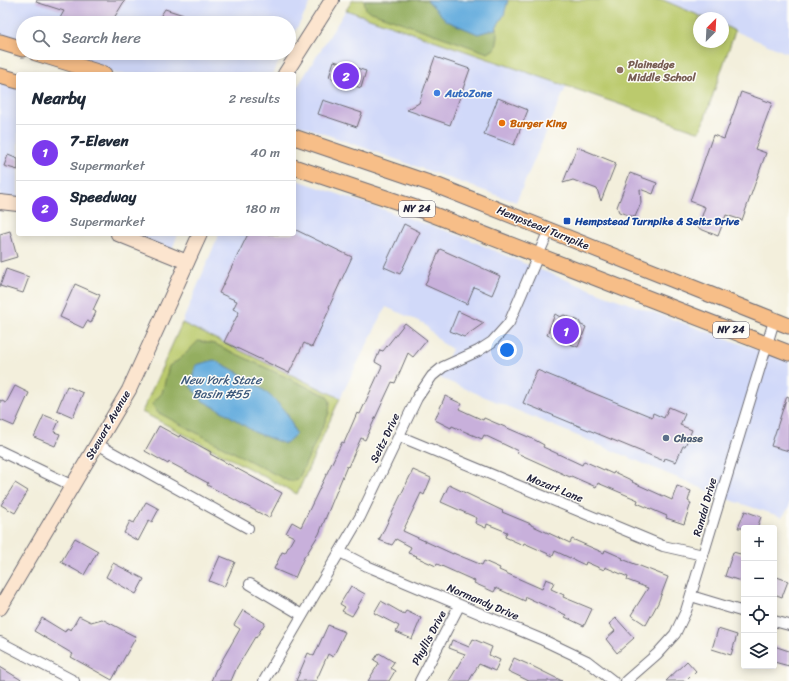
<!DOCTYPE html>
<html lang="en">
<head>
<meta charset="utf-8">
<style>
	:root { --surface:#fff; --page:#f6f6f7; --text:#1f2937; --muted:#747a83; --line:#e0e1e3; --accent:#7c3aed }
	body { margin:0; font-family:Sriracha,sans-serif; background:var(--page); color:var(--text) }
	.controls { position:absolute; right:12px; bottom:12px; display:grid; overflow:hidden; border-radius:4px; box-shadow:0 2px 10px #0003 }
	.controls button { width:36px; height:36px; display:grid; place-items:center; padding:0; border:0; border-bottom:1px solid var(--line); background:var(--surface); color:var(--text); font:20px sans-serif }
	.compass { position:absolute; left:693px; top:12px; width:36px; height:36px; border-radius:50%; background:var(--surface); box-shadow:0 2px 10px #0003; rotate:24deg }
	.you { position:absolute; left:507px; top:350px; width:14px; height:14px; margin:-10px; border:3px solid #fff; border-radius:50%; background:#1a73e8; box-shadow:0 0 0 6px #1a73e833 }
	.badge { display:grid; place-items:center; width:26px; height:26px; border-radius:50%; background:var(--accent); color:#fff; font-size:13px; font-weight:700 }
	.pin { position:absolute; translate:-50% -50%; border:2px solid #fff; box-shadow:0 1px 4px #0006 }
	.list { margin:0; padding:0; list-style:none }
	h2 { display:flex; justify-content:space-between; align-items:center; height:52px; margin:0; padding:0 16px; font-size:17px }
	h2 small { font-size:13px; font-weight:400; color:var(--muted) }
	.list li { display:grid; grid-template-columns:26px 1fr auto; gap:12px; align-items:center; box-sizing:border-box; height:56px; padding:0 16px; border-top:1px solid var(--line) }
	.list b { display:block; font-size:15px; white-space:nowrap }
	.list p { margin:0; font-size:13px; white-space:nowrap; color:var(--muted) }
	.list em { font-size:13px; font-style:normal; color:var(--muted) }
	.icon { flex:none; width:22px; height:22px; fill:none; stroke:currentColor; stroke-width:2; stroke-linecap:round; stroke-linejoin:round }
	.map { position:relative; flex:none; width:789px; height:681px; overflow:hidden }
	.search { position:absolute; background:var(--surface); box-shadow:0 2px 10px #0003; left:16px; top:16px; width:280px; height:44px; display:flex; align-items:center; gap:10px; box-sizing:border-box; padding:0 14px; border-radius:22px; color:var(--muted); font-size:15px }
	.panel { position:absolute; background:var(--surface); box-shadow:0 2px 10px #0003; left:16px; top:72px; width:280px; height:164px; border-radius:4px }
	.map>svg:first-child { display:block }
	.built { fill:#d1d9f9; fill-rule:evenodd }
	.green { fill:#bbca6d; stroke:#6e7654 }
	.forest { fill:#94ae60; stroke:#5b684e }
	.water { fill:#67aede; stroke:#44688c }
	.building { fill:#c8b0db }
	.lines { fill:none; stroke-linecap:round; stroke-linejoin:round }
	.street-casing { stroke:#6b6a73; stroke-width:12 }
	.secondary-casing { stroke:#6b6a73; stroke-width:16 }
	.primary-casing { stroke:#6b6a73; stroke-width:17 }
	.street { stroke:#fff; stroke-width:10 }
	.secondary { stroke:#fce5cf; stroke-width:14 }
	.primary { stroke:#f7be88; stroke-width:15 }
	.education-dot { fill:#8d6e63; stroke:#fdfcf7; stroke-width:1.5 }
	.shop-dot { fill:#3f7fe0; stroke:#fdfcf7; stroke-width:1.5 }
	.food-dot { fill:#e8710a; stroke:#fdfcf7; stroke-width:1.5 }
	.transit-dot { fill:#1a4fb4; stroke:#fdfcf7; stroke-width:1.5 }
	.service-dot { fill:#5c6f8a; stroke:#fdfcf7; stroke-width:1.5 }
	.labels { text-anchor:middle; dominant-baseline:central; stroke-width:3; stroke-linejoin:round; paint-order:stroke }
	.shield { fill:#fdfcf7; stroke:#646373; stroke-width:1 }
	.shield-label { font-size:10px; font-weight:bold; fill:#22223b }
	.education-label { font-size:11px; font-weight:bold; fill:#785e54; stroke:#fdfcf7; text-anchor:start }
	.shop-label { font-size:11px; font-weight:bold; fill:#366cbe; stroke:#fdfcf7; text-anchor:start }
	.food-label { font-size:11px; font-weight:bold; fill:#c56008; stroke:#fdfcf7; text-anchor:start }
	.transit-label { font-size:11px; font-weight:bold; fill:#164399; stroke:#fdfcf7; text-anchor:start }
	.street-label { font-size:11px; fill:#22223b; stroke:#fdfcf7 }
	.service-label { font-size:11px; font-weight:bold; fill:#4e5e75; stroke:#fdfcf7; text-anchor:start }
	.water-label { font-size:12px; font-style:italic; fill:#3e5a7c; stroke:#fdfcf7 }
</style>
</head>
<body>
<div class="map">
<svg width="789" height="681" viewBox="0 0 789 681">
	<rect width="100%" height="100%" fill="#fdfcf7"/>
	<filter id="ink" filterUnits="userSpaceOnUse"><feTurbulence type="fractalNoise" baseFrequency=".025" numOctaves="2"/><feDisplacementMap in="SourceGraphic" scale="8" xChannelSelector="R" yChannelSelector="G"/><feConvolveMatrix kernelMatrix="1 2 1 2 8 2 1 2 1" color-interpolation-filters="sRGB"/></filter>
	<filter id="wash" filterUnits="userSpaceOnUse"><feTurbulence type="fractalNoise" baseFrequency=".012" numOctaves="4" result="noise"/><feDisplacementMap in="SourceGraphic" scale="16" xChannelSelector="R" yChannelSelector="G"/><feGaussianBlur stdDeviation="0.9" result="paint"/><feColorMatrix in="noise" values="0 0 0 0 0 0 0 0 0 0 0 0 0 0 0 0 0 1.4 0 .05"/><feComposite in="paint" operator="in"/></filter>
	<g filter="url(#wash)">
		<rect width="100%" height="100%" fill="#f3efdc"/>
		<!-- built -->
		<g class="built">
			<path d="M0,0h312l-23,43v-20h-266v21l-23,-8z"/>
			<path d="M520,0h269v54l-54,-23 -35,101 -141,-48 7,3 -50,115 -222,-79v-31l52,-82 151,53zM699,18h24v24h-24z"/>
			<path d="M52,53h232l-12,21h-155z"/>
			<path d="M0,76l18,5v118l-18,1z"/>
			<path d="M294,179l167,57 62,27 82,32 184,66v147l-7,9 -52,-17 -290,-122 12,-29 -10,-6 -19,-20 -37,-16 -46,91 -158,-75 37,-89h75z"/>
			<path d="M131,234h47l-7,18z"/>
		</g>
		<!-- green -->
		<g class="green">
			<path d="M353,0h310l42,18h-6v24h24v-17l12,6 -35,101 -354,-122z"/>
			<path d="M182,323l158,75 -43,96 -155,-82z"/>
		</g>
		<!-- forest -->
		<g class="forest">
			<path d="M364,0h63l68,29 2,-2 1,10 -2,11 -8,5 -122,-43z"/>
			<path d="M198,341l17,3 103,48 8,3 4,6 -1,12 -31,67 -10,1 -131,-69 -5,-8 10,-11 7,-27 11,-7z"/>
		</g>
		<!-- water -->
		<g class="water">
			<path d="M427,0h81l-4,15 -9,14 -17,5 -31,-13z"/>
			<path d="M214,360c26,12 55,30 73,54 4,6 6,14 9,20l-11,10 -31,-12 -27,-18 -24,-13 -13,-15 6,-21z"/>
		</g>
		<g id="blocks">
			<!-- building -->
			<g class="building">
				<path d="M37,0h88l-14,23h-42l-9,-5 4,-7 -28,-9z"/>
				<path d="M165,9l37,12v2h-46z"/>
				<path d="M435,57l35,12 -20,56 -43,-15 12,-7z"/>
				<path d="M334,61l32,10 -5,17 -32,-11z"/>
				<path d="M741,92l31,11 -17,46 11,4 -24,67 -16,-5 -8,21 -20,-8 7,-21 -15,-6 23,-66 11,4z"/>
				<path d="M498,98l30,12 -14,35 -30,-11z"/>
				<path d="M323,100l39,13 -5,14 -39,-13z"/>
				<path d="M577,147l39,16 -15,38 -4,-12 -24,-9 -10,3z"/>
				<path d="M8,155l10,4v11l-14,-4z"/>
				<path d="M630,173l27,10 -4,11 -13,-5 1,14 -6,14 -16,-5 -2,-5z"/>
				<path d="M404,224l16,8 -20,42 -16,-7z"/>
				<path d="M294,229l58,28 -23,50 1,1 -18,39 -8,-4 -15,30 -65,-31 15,-30 -6,-3 4,-8 -18,-8 29,-59h46z"/>
				<path d="M10,231l7,26 -17,5v-28z"/>
				<path d="M440,249l60,27 -8,19 -18,-8 -7,17 -42,-19z"/>
				<path d="M6,269l23,8 -6,16 -23,-7z"/>
				<path d="M75,284l25,11 -7,15 3,2 -5,11 -4,-2 -4,7 -23,-11z"/>
				<path d="M458,311l26,12 -20,14 -14,-6z"/>
				<path d="M555,314l5,3 4,-2 15,6 2,4 5,2 -8,20 -31,-12z"/>
				<path d="M405,323l22,17 -14,17 -5,-4 -13,30 -3,-1 -27,58 -4,-2 -13,29 -1,-1 -28,68 -13,21h-1l-10,23 -21,-9 8,-17 3,1 9,-16 -8,-4 6,-11 9,5 41,-85 2,1 13,-30 3,1 22,-48 -7,-4 5,-12 3,1z"/>
				<path d="M537,370l115,47 1,-4 11,5 5,-11 16,7 -5,11 12,5 -7,16h-2l-7,16 -11,-4 -1,3 -141,-58z"/>
				<path d="M15,386l14,7 -15,33 -14,-6v-20l6,3z"/>
				<path d="M67,386l16,7 -10,24 -16,-7z"/>
				<path d="M445,396l17,8 -3,5 24,11 1,-2 49,21 11,6 -1,2 39,18 2,-4 29,13 1,-2 19,9 -1,1 40,18 5,-14 14,5 -3,10 3,2 -7,21 -18,-6 1,-2 -30,-13 1,-3 -40,-17 -2,4 -25,-11 -1,1 -53,-24 1,-2 -34,-16 -2,4 -30,-13 -1,2 -16,-8z"/>
				<path d="M787,396l2,1v54l-18,-5z"/>
				<path d="M44,415l15,6 -5,11 6,2 -5,12 -21,-9z"/>
				<path d="M159,426l20,11 1,-2 31,17 -1,2 72,39 -13,25 -62,-33 1,-2 -39,-21 -1,2 -23,-13z"/>
				<path d="M413,470l18,8 -7,17 -3,-2 -18,38 50,23v-1l29,12 2,-4 16,7 -1,2 43,19 4,-10 8,3 -3,7 13,6 -1,2 29,12 -8,17 -19,-9 1,-2 -40,-18 -1,4 -29,-13 -2,4 -20,-9 1,-2 -38,-17 -1,2 -20,-9 1,-1 -9,-3 3,-6 -15,-8 -4,6 -13,-5z"/>
				<path d="M15,483l13,8 -13,22 -14,-8z"/>
				<path d="M449,485l54,26 -1,1 29,12v1l39,18 2,-4 32,14 1,-3 18,8 -1,1 46,18 -10,26 -12,22 -15,-10 17,-27 -21,-8 1,-3 -23,-10 -1,3 -18,-8 -1,3 -30,-14 -2,5 -29,-13 -1,2 -18,-8 2,-5 -20,-8 -1,4 -11,-5 2,-5 -36,-16z"/>
				<path d="M146,502l13,7 -7,13 -3,-2 -11,21 -14,-8 6,-12 4,2z"/>
				<path d="M745,511l16,6 -4,11h-19z"/>
				<path d="M75,538l23,13 -14,24 -23,-13z"/>
				<path d="M733,552l11,3v27l-19,-6z"/>
				<path d="M220,556l15,6 -11,25 -15,-6z"/>
				<path d="M113,563l31,16 -8,15 -30,-17z"/>
				<path d="M774,576l14,5 -6,16 -8,-3z"/>
				<path d="M351,586l14,8 -13,22 -10,-5 3,-4 -5,-3z"/>
				<path d="M381,601l23,13 2,-3 15,7 -9,21 -16,-7 3,-6 -25,-13z"/>
				<path d="M243,610l22,13 -9,15 -1,-1 -18,30 -6,14h-20l5,-12h1l23,-40 -6,-4z"/>
				<path d="M79,616l12,6 11,-3 34,18 -24,43 -41,-23 2,-3 -39,-23 8,-13 23,14 2,-4 4,2z"/>
				<path d="M616,618l18,20 -17,15 -11,-14 9,-8 -6,-7z"/>
				<path d="M328,625l17,7 -12,25 -5,-3 -12,27h-20l12,-28 6,3z"/>
				<path d="M718,629l19,6 -6,20 -19,-6z"/>
				<path d="M473,639l19,8 -3,8 11,5 -5,11 -16,-7 -10,17h-20l16,-27 -16,-6 3,-8 17,7z"/>
				<path d="M774,646l15,5v15l-15,-4z"/>
				<path d="M379,653l15,9 -4,6 5,3 -6,10h-21l11,-18 -5,-3z"/>
				<path d="M514,658l20,9 28,14h-33l-21,-10z"/>
				<path d="M687,661l9,10 -10,10h-20z"/>
				<path d="M0,667l23,14h-23z"/>
			</g>
		</g>
	</g>
	<g filter="url(#ink)">
		<use href="#blocks" fill-opacity="0" stroke="#6b6a73" stroke-width="1"/>
		<g class="lines">
			<!-- street casing -->
			<g class="street-casing">
				<g id="street">
					<path d="M399,436l264,110 40,9"/>
					<path d="M97,444l151,84"/>
					<path d="M0,451l73,35"/>
					<path d="M340,552l27,14 176,74 44,21 26,20"/>
					<path d="M250,584l52,31"/>
					<path d="M691,596l53,16"/>
					<path d="M774,621l15,4"/>
					<path d="M0,642l74,39"/>
					<path d="M264,681l96,-164 57,-119 15,-22 11,-9 35,-16 14,-9 17,-19 40,-93"/>
					<path d="M420,681l39,-75"/>
					<path d="M626,681l31,-27 18,-20 11,-23 88,-290"/>
				</g>
			</g>
			<!-- secondary casing -->
			<g class="secondary-casing">
				<g id="secondary">
					<path d="M285,74l47,-74"/>
					<path d="M0,202l18,2"/>
					<path d="M118,234l69,28"/>
					<path d="M0,608l129,-218 71,-156"/>
				</g>
			</g>
			<!-- primary casing -->
			<g class="primary-casing">
				<g id="primary">
					<path d="M0,42l23,7"/>
					<path d="M36,53l68,21"/>
					<path d="M0,76l18,5"/>
					<path d="M294,137l144,49 351,140"/>
					<path d="M294,167l122,41 373,145"/>
				</g>
			</g>
			<!-- street -->
			<use href="#street" class="street"/>
			<!-- secondary -->
			<use href="#secondary" class="secondary"/>
			<!-- primary -->
			<use href="#primary" class="primary"/>
		</g>
	</g>
	<!-- markers -->
	<circle class="education-dot" cx="620" cy="70" r="4"/>
	<circle class="shop-dot" cx="437" cy="93" r="4"/>
	<circle class="food-dot" cx="502" cy="123" r="4"/>
	<rect class="transit-dot" x="563" y="217" width="8" height="8" rx="2"/>
	<circle class="service-dot" cx="666" cy="438" r="4"/>
	<g class="labels">
		<!-- shield labels -->
		<g class="shield">
			<rect x="399" y="201" width="36" height="16" rx="3"/>
			<rect x="713" y="322" width="36" height="16" rx="3"/>
		</g>
		<g class="shield-label">
			<text x="417" y="209">NY 24</text>
			<text x="731" y="330">NY 24</text>
		</g>
		<!-- education labels -->
		<g class="education-label">
			<text x="628" y="64">Plainedge<tspan x="628" dy="13">Middle School</tspan></text>
		</g>
		<!-- shop labels -->
		<g class="shop-label">
			<text x="445" y="93">AutoZone</text>
		</g>
		<!-- food labels -->
		<g class="food-label">
			<text x="510" y="123">Burger King</text>
		</g>
		<!-- transit labels -->
		<g class="transit-label">
			<text x="575" y="221">Hempstead Turnpike &amp; Seitz Drive</text>
		</g>
		<!-- street labels -->
		<g class="street-label">
			<text transform="translate(543 228) rotate(22)">Hempstead Turnpike</text>
			<text transform="translate(108 425) rotate(-60)">Stewart Avenue</text>
			<text transform="translate(385 438) rotate(-64)">Seitz Drive</text>
			<text transform="translate(555 488) rotate(22)">Mozart Lane</text>
			<text transform="translate(705 507) rotate(-74)">Randal Drive</text>
			<text transform="translate(483 602) rotate(23)">Normandy Drive</text>
			<text transform="translate(429 638) rotate(-62)">Phyllis Drive</text>
		</g>
		<!-- service labels -->
		<g class="service-label">
			<text x="674" y="438">Chase</text>
		</g>
		<!-- water labels -->
		<g class="water-label">
			<text x="221" y="380">New York State<tspan x="221" dy="14">Basin #55</tspan></text>
		</g>
	</g>
</svg>
<div class="controls">
<button>+</button>
<button>−</button>
<button><svg class="icon" aria-label="locate" viewBox="0 0 24 24"><circle cx="12" cy="12" r="6"/><path d="M12 2v4M12 18v4M2 12h4M18 12h4"/></svg></button>
<button><svg class="icon" aria-label="layers" viewBox="0 0 24 24"><path d="M12 4l9 5-9 5-9-5zM3 14l9 5 9-5"/></svg></button>
</div>
<svg class="compass" viewBox="-18 -18 36 36"><path d="M0-13l5 13h-10z" fill="#e53935"/><path d="M0 13l5-13h-10z" fill="#747a83"/></svg>
<div class="you"></div>
<div class="pin badge" style="left:566px;top:331px">1</div>
<div class="pin badge" style="left:346px;top:76px">2</div>
<div class="search"><svg class="icon" aria-label="search" viewBox="0 0 24 24"><circle cx="10" cy="10" r="6"/><path d="M15 15l6 6"/></svg>Search here</div>
<section class="panel">
<h2>Nearby<small>2 results</small></h2>
<ul class="list">
<li><span class="badge">1</span><div><b>7-Eleven</b><p>Supermarket</p></div><em>40 m</em></li>
<li><span class="badge">2</span><div><b>Speedway</b><p>Supermarket</p></div><em>180 m</em></li>
</ul>
</section>
</div>
</body>
</html>
